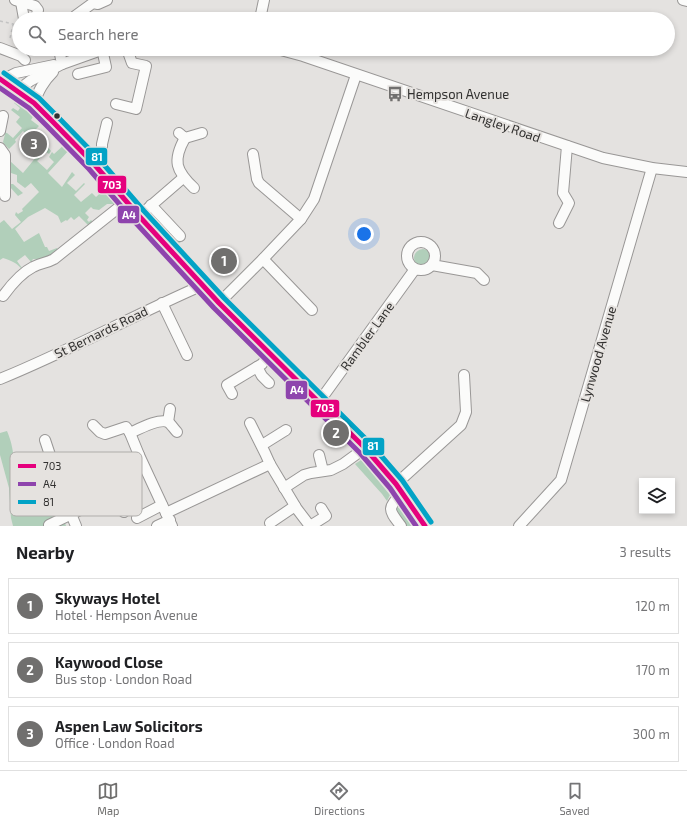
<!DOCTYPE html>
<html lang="en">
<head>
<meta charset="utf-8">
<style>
	:root { --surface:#fff; --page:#f2f2f2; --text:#202124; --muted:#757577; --line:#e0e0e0; --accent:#706f6e }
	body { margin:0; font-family:"Exo 2",sans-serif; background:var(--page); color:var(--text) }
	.controls { position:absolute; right:12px; bottom:12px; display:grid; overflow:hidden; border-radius:0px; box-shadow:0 2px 6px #0003 }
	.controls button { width:36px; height:36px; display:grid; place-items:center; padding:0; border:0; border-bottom:1px solid var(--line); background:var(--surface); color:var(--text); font:20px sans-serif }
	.you { position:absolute; left:364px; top:234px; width:14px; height:14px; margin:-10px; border:3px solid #fff; border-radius:50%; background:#1a73e8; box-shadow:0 0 0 6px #1a73e833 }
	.badge { display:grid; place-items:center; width:26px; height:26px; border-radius:50%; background:var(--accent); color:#fff; font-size:13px; font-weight:700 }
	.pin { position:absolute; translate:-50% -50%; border:2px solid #fff; box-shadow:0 1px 4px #0006 }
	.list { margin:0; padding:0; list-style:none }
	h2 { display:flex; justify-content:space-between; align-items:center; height:52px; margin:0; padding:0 16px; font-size:17px }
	h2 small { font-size:13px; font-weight:400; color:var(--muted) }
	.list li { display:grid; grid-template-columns:26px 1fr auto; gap:12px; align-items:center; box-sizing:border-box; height:56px; margin:0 8px 8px; padding:0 8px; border:1px solid var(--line); border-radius:0px }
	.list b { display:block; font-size:15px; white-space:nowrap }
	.list p { margin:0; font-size:13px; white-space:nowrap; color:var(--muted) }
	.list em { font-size:13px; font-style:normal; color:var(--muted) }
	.icon { flex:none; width:22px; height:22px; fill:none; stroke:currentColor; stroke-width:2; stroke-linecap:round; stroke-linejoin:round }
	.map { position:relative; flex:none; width:687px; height:526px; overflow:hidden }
	.search { position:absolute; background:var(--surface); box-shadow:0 2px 6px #0003; left:12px; right:12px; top:12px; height:44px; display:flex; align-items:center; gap:10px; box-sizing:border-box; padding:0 14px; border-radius:22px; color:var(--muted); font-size:15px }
	.sheet { height:244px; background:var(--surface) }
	nav { display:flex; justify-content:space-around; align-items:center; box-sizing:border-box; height:56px; border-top:1px solid var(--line); background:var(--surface); font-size:11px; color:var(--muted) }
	nav a { display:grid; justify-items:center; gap:2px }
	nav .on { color:var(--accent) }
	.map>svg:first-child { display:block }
	.green { fill:#b1cfba }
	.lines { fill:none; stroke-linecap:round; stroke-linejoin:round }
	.minor-casing { stroke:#999796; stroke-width:12 }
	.major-casing { stroke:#c1c0bf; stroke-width:15 }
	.path { stroke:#c3c3c3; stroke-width:1.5; stroke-dasharray:3 3; stroke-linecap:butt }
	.minor { stroke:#fbfbfa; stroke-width:10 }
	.major { stroke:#f4f0ef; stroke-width:13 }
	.bus-1-casing { stroke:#e5e2df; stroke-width:8 }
	.bus-2-casing { stroke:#e5e2df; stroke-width:8 }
	.bus-3-casing { stroke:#e5e2df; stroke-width:8 }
	.bus-1 { stroke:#e5007d; stroke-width:5 }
	.bus-2 { stroke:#8e44ad; stroke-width:5 }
	.bus-3 { stroke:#02a3c6; stroke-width:5 }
	.bus-dot { fill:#323130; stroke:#e5e2df; stroke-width:1.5 }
	.labels { text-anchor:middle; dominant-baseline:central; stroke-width:4; stroke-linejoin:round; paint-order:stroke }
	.poi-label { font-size:13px; fill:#323130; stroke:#e5e2df; text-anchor:start }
	.street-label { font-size:13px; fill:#323130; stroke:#e5e2df }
	.key { fill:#e5e2df; stroke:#afadaa; stroke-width:1 }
	.key-label { font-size:11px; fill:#323130 }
	.line-badge { stroke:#e5e2df; stroke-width:1.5 }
	.badge-label { font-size:11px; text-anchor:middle; font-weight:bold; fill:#fff }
</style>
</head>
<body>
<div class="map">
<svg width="687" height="526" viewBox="0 0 687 526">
	<rect width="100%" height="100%" fill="#e4e2e0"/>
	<!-- green -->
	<g class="green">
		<path d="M15,101l19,14 -3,5 8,6 -3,3 3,3 -15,16 7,-9 -8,-8 -8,9 1,2 -7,7 -4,-4 -2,-3 2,-8 -3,-2 5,1 6,5 9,-10 -6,-6 4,-5 -9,-7 2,-2 5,3 2,-3 -6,-5z"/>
		<path d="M65,144l5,5 -22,24 14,14 10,-15 3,3 -8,8 9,8 8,-8 1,1 -11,11 7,7 11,-9 4,4 11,-10 10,14 -1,3h-9l-8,6 -6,-1 -2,-2 -6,6 4,4 -2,3 2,2 2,-2 2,2 6,-6 1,2 -11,8 -10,-10 -5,4 -3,-3 -4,4 -1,-1 -5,3 -3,-7 -13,-8 -17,9 -13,12 9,13 15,-9 6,14h2l2,4 8,-3 2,4 -10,8 -16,-1 -2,3 -6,-7 -8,6 5,7h-1c-6,-6 -9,-7 -18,-10l-3,2v-37l4,-3 8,9 9,-7 -6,-7 1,-3 2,2 5,-3 -1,-2 17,-17 -8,-9 -6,5 -8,-6v-7l-6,-2 -3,-4 2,-8 13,12 23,-28 5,6 -2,3 -3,-2 -9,9 10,9 7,-8 -5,-5 3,-5 2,2z"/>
		<path d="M11,184h2l10,9 -5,3 -8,-9z"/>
		<path d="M154,212l27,30 -4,3 -25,-28z"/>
		<circle cx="423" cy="258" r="9"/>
		<path d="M7,431c2,5 4,10 5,16 3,13 -2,12 11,22l12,-4 7,20 -2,8 1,1 -3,6c2,8 9,12 17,10l6,14 4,-1 1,3h-53l-2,-8 -2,-30 -9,-33v-22z"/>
		<path d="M361,460l29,35 -3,6 -5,-7 -27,-30z"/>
		<path d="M396,507l3,1 14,18h-7l-11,-15z"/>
	</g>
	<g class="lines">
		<!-- minor casing -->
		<g class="minor-casing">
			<g id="minor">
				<path d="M15,0l20,6 3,4 -2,9"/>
				<path d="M683,0l4,1"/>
				<path d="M21,2l3,17"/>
				<path d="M73,19l2,-3 18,-13 5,1 9,-4"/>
				<path d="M260,19l4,-19"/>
				<path d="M0,48l21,8 4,4"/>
				<path d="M59,49l3,15"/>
				<path d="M277,49l26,7 300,102 49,10 35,4"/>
				<path d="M78,74l28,-7 -4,-18"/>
				<path d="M2,80l14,-7 38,-8"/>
				<path d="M17,91l13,-10 32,-17 42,-15"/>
				<path d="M34,103c5,-13 9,-21 19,-31"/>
				<path d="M116,104l20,5 10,-43 -14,-3 -5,-14"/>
				<path d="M0,131l3,-15"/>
				<path d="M179,133l6,5 17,-5"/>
				<path d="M185,138c-13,23 -9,33 9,50"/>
				<path d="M0,148l5,7v41"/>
				<path d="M253,154l4,25 2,4 42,36"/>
				<path d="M94,164l8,-8v-12l5,-21"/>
				<path d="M151,205l29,31"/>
				<path d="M139,216l44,-38"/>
				<path d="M559,223l10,-20 -6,-10 4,-47"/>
				<circle cx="421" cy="256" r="14"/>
				<path d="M263,259l49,51"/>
				<path d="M432,265l45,8 7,7"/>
				<path d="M3,296c8,-11 18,-23 30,-29 7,-4 14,-4 21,-8l73,-58"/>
				<path d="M162,303l25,52"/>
				<path d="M219,303l44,-44 38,-40 13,-20 42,-124"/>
				<path d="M257,367l5,9 7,7"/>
				<path d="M0,379c69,-28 134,-64 203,-94"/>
				<path d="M232,394l-5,-9 35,-21 8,-10"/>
				<path d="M319,402l96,-133"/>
				<path d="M168,422l2,-13"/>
				<path d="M250,423l15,30 5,11 27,45 13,17"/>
				<path d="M93,425l7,7 5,2 21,-7 4,6 9,22 33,71"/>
				<path d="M130,433c9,-4 29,-15 38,-11 3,2 6,7 9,10"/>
				<path d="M45,440l6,18 10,5 5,6 18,39 -35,17"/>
				<path d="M262,445l24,-15"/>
				<path d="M319,455l4,16"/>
				<path d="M46,470l10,-5 2,-4"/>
				<path d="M104,471l20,41"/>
				<path d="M396,484l65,-59 5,-13 -2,-37"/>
				<path d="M73,485l66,-30"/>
				<path d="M284,488l20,-13 7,-2 20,-3 12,-6 22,-16"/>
				<path d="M166,513l104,-49"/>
				<path d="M71,514l5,12"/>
				<path d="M137,518l25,-13"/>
				<path d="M270,523l25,-17"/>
				<path d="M157,526l13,-6"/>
				<path d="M310,526l16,-10 -5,-8"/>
				<path d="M401,526c-13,-17 -14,-17 1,-33"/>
				<path d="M519,526l42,-46 91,-312"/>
			</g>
		</g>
		<!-- major casing -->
		<g class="major-casing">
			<path id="major" d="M0,79l34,24 18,18 42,43 45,52 80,87 146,145 31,36 29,42"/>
		</g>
		<!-- path -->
		<g class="path">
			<path d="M0,21l13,3"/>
			<path d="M10,38l4,-17"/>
		</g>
		<!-- minor -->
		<use href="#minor" class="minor"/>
		<!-- major -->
		<use href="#major" class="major"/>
		<!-- bus-1 casing -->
		<g class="bus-1-casing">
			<path id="bus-1" d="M0,79l34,24 18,18 42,43 45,52 80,87 146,145 31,36 29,42"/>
		</g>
		<!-- bus-2 casing -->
		<g class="bus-2-casing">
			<path id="bus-2" d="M0,88l29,20 18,18 42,43 45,52 80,87 146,145 30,35 26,38"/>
		</g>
		<!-- bus-3 casing -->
		<g class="bus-3-casing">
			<path id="bus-3" d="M4,73l35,25 18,18 42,43 45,52 80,87 146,145 32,37 29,42"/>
		</g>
		<!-- bus-1 -->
		<use href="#bus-1" class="bus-1"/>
		<!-- bus-2 -->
		<use href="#bus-2" class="bus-2"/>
		<!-- bus-3 -->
		<use href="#bus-3" class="bus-3"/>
	</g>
	<!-- icons -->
	<defs>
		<g id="bus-bare" transform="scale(1.2)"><path d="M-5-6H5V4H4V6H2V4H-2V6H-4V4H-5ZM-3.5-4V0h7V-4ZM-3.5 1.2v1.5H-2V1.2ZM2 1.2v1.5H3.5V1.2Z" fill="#706f6e" stroke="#e5e2df" stroke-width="2.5" paint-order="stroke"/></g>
	</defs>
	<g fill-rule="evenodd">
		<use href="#bus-bare" x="395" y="94"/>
	</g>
	<!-- markers -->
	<circle class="bus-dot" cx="57" cy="116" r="3.5"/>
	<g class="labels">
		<!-- poi labels -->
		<g class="poi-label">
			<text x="407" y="94">Hempson Avenue</text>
		</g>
		<!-- street labels -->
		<g class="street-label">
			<text transform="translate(503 125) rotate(19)">Langley Road</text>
			<text transform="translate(101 332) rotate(-26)">St Bernards Road</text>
			<text transform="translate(367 336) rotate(-54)">Rambler Lane</text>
			<text transform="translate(598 354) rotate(-74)">Lynwood Avenue</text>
		</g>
	</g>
	<!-- legend -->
	<rect x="10" y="452" width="132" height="64" rx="6" class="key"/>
	<rect x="18" y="464" width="18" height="4" fill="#e5007d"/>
	<rect x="18" y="482" width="18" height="4" fill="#8e44ad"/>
	<rect x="18" y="500" width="18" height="4" fill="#02a3c6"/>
	<g class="key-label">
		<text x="43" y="470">703</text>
		<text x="43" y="488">A4</text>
		<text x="43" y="506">81</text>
	</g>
	<g class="line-badge">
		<rect x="85" y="147" width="23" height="19" rx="4" fill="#02a3c6"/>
		<rect x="97" y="175" width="30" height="19" rx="4" fill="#e5007d"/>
		<rect x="117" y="205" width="23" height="19" rx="4" fill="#8e44ad"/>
		<rect x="285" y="380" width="23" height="20" rx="4" fill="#8e44ad"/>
		<rect x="310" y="399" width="30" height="19" rx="4" fill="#e5007d"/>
		<rect x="362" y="437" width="23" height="19" rx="4" fill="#02a3c6"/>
	</g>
	<g class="badge-label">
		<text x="97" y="161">81</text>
		<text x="112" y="189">703</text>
		<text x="129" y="219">A4</text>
		<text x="297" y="394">A4</text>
		<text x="325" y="412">703</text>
		<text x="373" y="450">81</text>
	</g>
</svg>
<div class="controls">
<button><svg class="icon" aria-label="layers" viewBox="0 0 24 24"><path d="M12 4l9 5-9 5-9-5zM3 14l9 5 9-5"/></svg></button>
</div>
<div class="you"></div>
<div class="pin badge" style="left:224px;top:261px">1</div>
<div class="pin badge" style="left:336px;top:433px">2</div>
<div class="pin badge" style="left:34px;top:144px">3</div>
<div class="search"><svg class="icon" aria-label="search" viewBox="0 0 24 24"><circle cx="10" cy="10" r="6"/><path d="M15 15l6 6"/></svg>Search here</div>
</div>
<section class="sheet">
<h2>Nearby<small>3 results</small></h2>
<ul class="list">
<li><span class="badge">1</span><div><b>Skyways Hotel</b><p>Hotel · Hempson Avenue</p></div><em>120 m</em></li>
<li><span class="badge">2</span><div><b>Kaywood Close</b><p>Bus stop · London Road</p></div><em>170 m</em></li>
<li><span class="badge">3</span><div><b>Aspen Law Solicitors</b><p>Office · London Road</p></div><em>300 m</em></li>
</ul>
</section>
<nav>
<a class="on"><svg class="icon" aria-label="map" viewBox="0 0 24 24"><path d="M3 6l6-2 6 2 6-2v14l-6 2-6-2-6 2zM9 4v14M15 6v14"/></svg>Map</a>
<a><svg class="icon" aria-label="directions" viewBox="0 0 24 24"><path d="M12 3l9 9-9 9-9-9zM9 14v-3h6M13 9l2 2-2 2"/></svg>Directions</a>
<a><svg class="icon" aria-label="saved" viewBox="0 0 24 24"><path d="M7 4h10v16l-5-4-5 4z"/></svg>Saved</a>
</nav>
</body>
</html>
